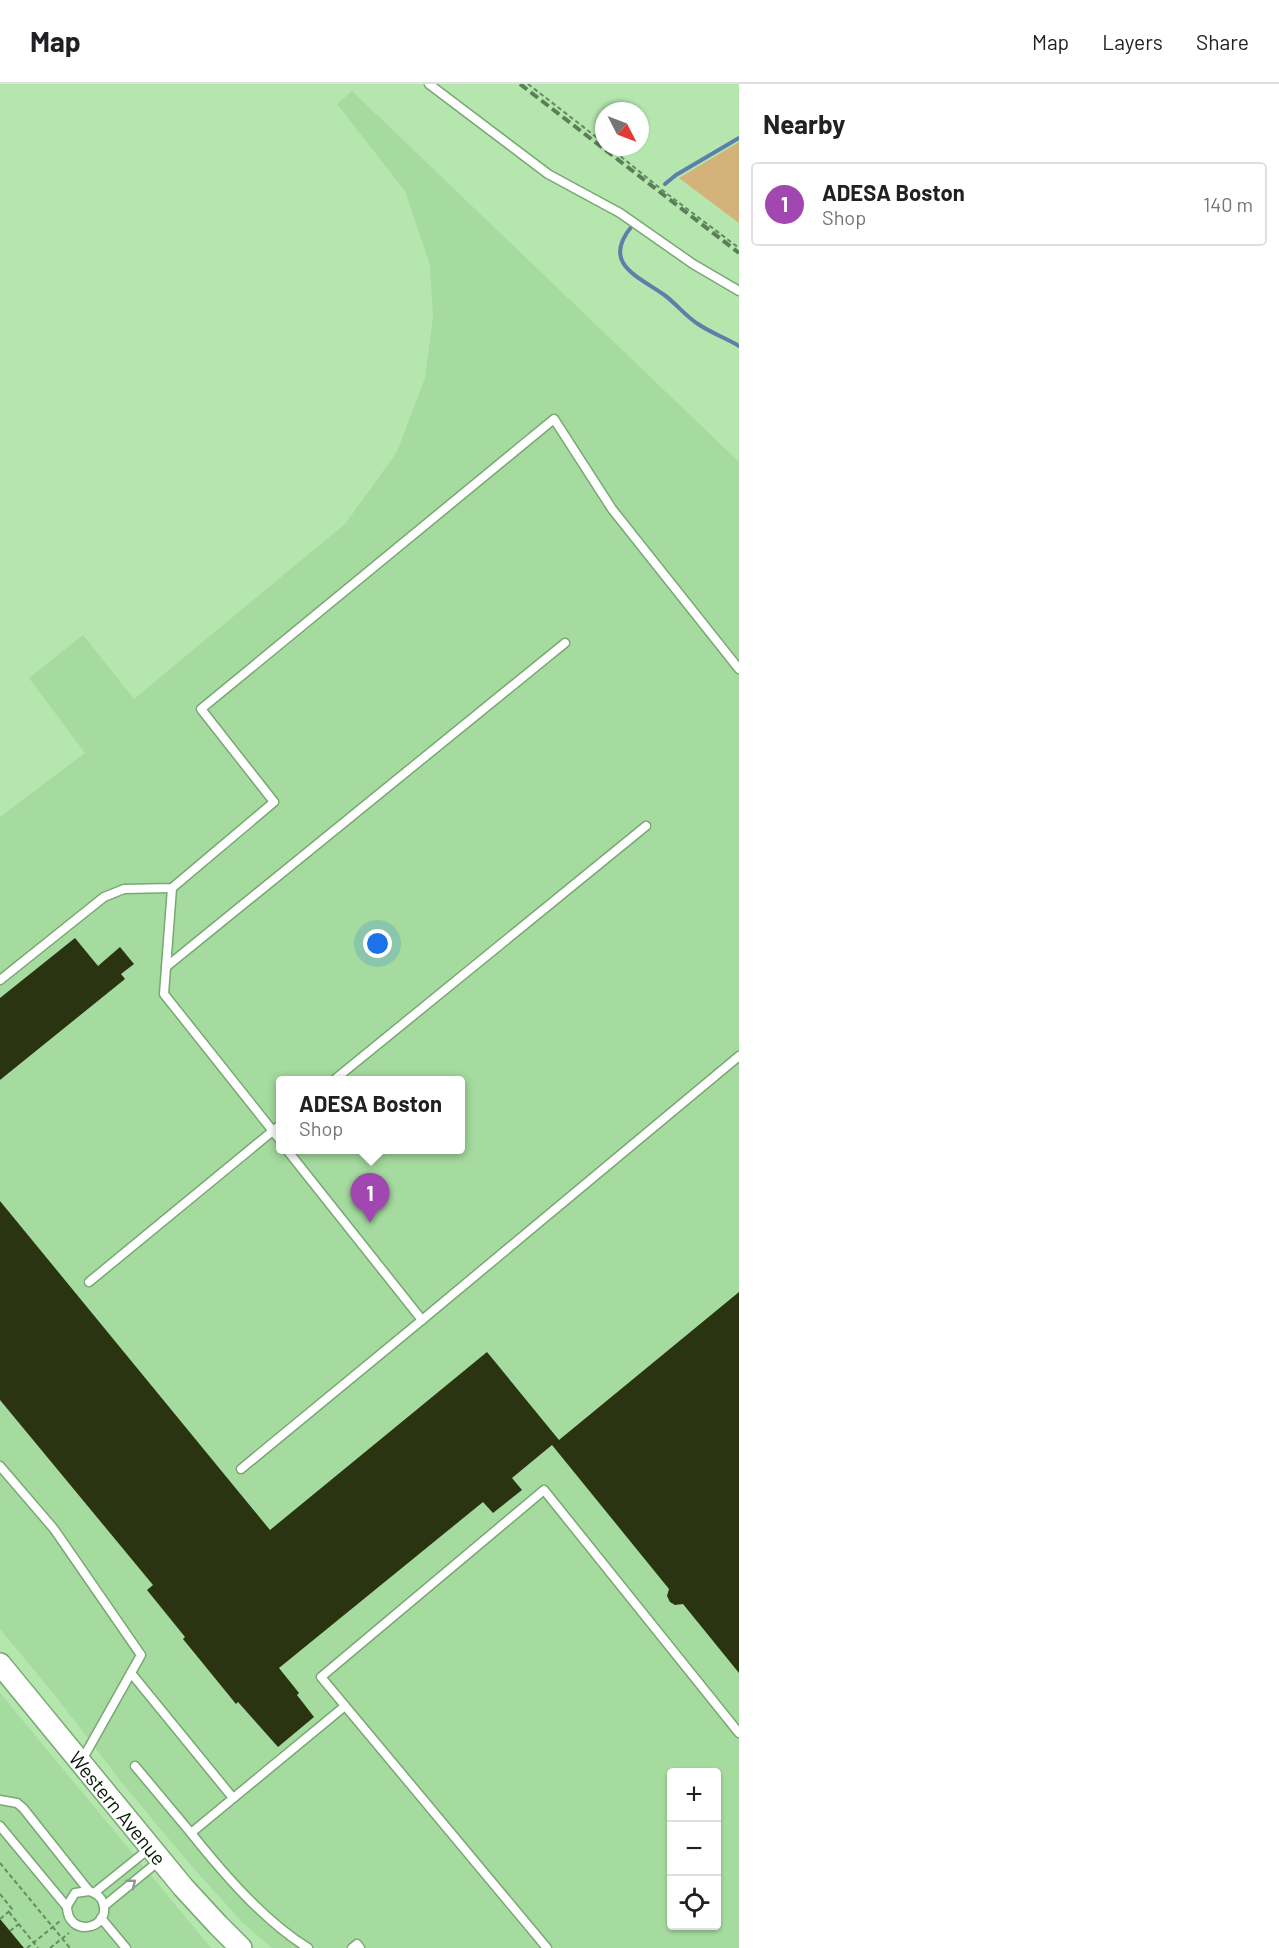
<!DOCTYPE html>
<html lang="en">
<head>
<meta charset="utf-8">
<style>
	:root { --surface:#fff; --page:#f2f2f2; --text:#202124; --muted:#757577; --line:#e0e0e0; --accent:#a247b1 }
	body { margin:0; font-family:Barlow,sans-serif; background:var(--page); color:var(--text) }
	.controls { position:absolute; right:18px; bottom:18px; display:grid; overflow:hidden; border-radius:6px; box-shadow:0 2px 4px #0004 }
	.controls button { width:54px; height:54px; display:grid; place-items:center; padding:0; border:0; border-bottom:2px solid var(--line); background:var(--surface); color:var(--text); font:30px sans-serif }
	.compass { position:absolute; left:595px; top:18px; width:54px; height:54px; border-radius:50%; background:var(--surface); box-shadow:0 2px 4px #0004; rotate:132deg }
	.you { position:absolute; left:378px; top:860px; width:21px; height:21px; margin:-15px; border:4px solid #fff; border-radius:50%; background:#1a73e8; box-shadow:0 0 0 9px #1a73e833 }
	.badge { display:grid; place-items:center; width:39px; height:39px; border-radius:50%; background:var(--accent); color:#fff; font-size:20px; font-weight:700 }
	.pin { position:absolute; translate:-50% -50px; filter:drop-shadow(0 2px 3px #0008) }
	.pin::after { content:''; position:absolute; top:32px; width:21px; height:18px; background:inherit; clip-path:polygon(0 0,100% 0,50% 100%) }
	.popup { position:absolute; left:276px; top:992px; width:189px; height:78px; box-sizing:border-box; display:grid; place-content:center; border-radius:6px; background:var(--surface); filter:drop-shadow(0 2px 4px #0005); font-size:20px; white-space:nowrap; color:var(--muted) }
	.popup b { font-size:22px; color:var(--text) }
	.popup::after { content:''; position:absolute; left:50%; top:100%; margin-left:-12px; border:12px solid transparent; border-top-color:var(--surface) }
	.list { margin:0; padding:0; list-style:none }
	h2 { display:flex; justify-content:space-between; align-items:center; height:78px; margin:0; padding:0 24px; font-size:26px }
	h2 small { font-size:20px; font-weight:400; color:var(--muted) }
	.list li { display:grid; grid-template-columns:39px 1fr auto; gap:18px; align-items:center; box-sizing:border-box; height:84px; margin:0 12px 12px; padding:0 12px; border:2px solid var(--line); border-radius:6px }
	.list b { display:block; font-size:22px; white-space:nowrap }
	.list p { margin:0; font-size:20px; white-space:nowrap; color:var(--muted) }
	.list em { font-size:20px; font-style:normal; color:var(--muted) }
	.icon { flex:none; width:33px; height:33px; fill:none; stroke:currentColor; stroke-width:2; stroke-linecap:round; stroke-linejoin:round }
	.map { position:relative; flex:none; width:739px; height:1864px; overflow:hidden }
	header { display:flex; align-items:center; gap:36px; box-sizing:border-box; height:84px; padding:0 30px; background:var(--surface); border-bottom:2px solid var(--line) }
	header strong { font-size:28px }
	nav { display:flex; gap:33px; margin-inline-start:auto; font-size:21px }
	main { display:flex }
	aside { flex:1; background:var(--surface) }
	.map>svg:first-child { display:block }
	.built { fill:#a5db9e; fill-rule:evenodd }
	.green { fill:#d3b379 }
	.lines { fill:none; stroke-linecap:round; stroke-linejoin:round }
	.stream { stroke:#5e7faa; stroke-width:4 }
	.building { fill:#2b3411 }
	.service-casing { stroke:#79a873; stroke-width:11 }
	.tertiary-casing { stroke:#79a873; stroke-width:24 }
	.path { stroke:#678a62; stroke-width:2; stroke-dasharray:4.5 3; stroke-linecap:butt }
	.service { stroke:#fff; stroke-width:8 }
	.tertiary { stroke:#fff; stroke-width:21 }
	.rail { stroke:#5b7d57; stroke-width:4; stroke-dasharray:9 4.5; stroke-linecap:butt }
	.oneway { stroke:#8f988e }
	.labels { text-anchor:middle; dominant-baseline:central; stroke-width:6; stroke-linejoin:round; paint-order:stroke }
	.street-label { font-size:20px; fill:#071905; stroke:#c1f3ba }
</style>
</head>
<body>
<header>
<strong>Map</strong>
<nav><a>Map</a><a>Layers</a><a>Share</a></nav>
</header>
<main>
<div class="map">
<svg width="739" height="1864" viewBox="0 0 739 1864">
	<rect width="100%" height="100%" fill="#b4e6ae"/>
	<!-- built -->
	<g class="built">
		<path d="M352,7l387,371v1486h-467l-30,-26 -54,-60 -65,-78 -69,-90 -54,-65v-812l85,-64 -56,-75 54,-43 51,64 211,-175 52,-72 28,-74 8,-62 -3,-51 -25,-74 -68,-87zM280,996h180v70h-180zM672,1688h44v154h-44z"/>
		<path d="M0,1609l211,255h-211z"/>
	</g>
	<!-- green -->
	<path class="green" d="M739,58v81l-60,-45z"/>
	<g class="lines">
		<!-- stream -->
		<g class="stream">
			<path d="M665,100l11,-9 63,-37"/>
			<path d="M632,142c-31,37 5,50 31,68 13,9 22,22 35,30 13,9 28,14 41,22"/>
		</g>
	</g>
	<!-- building -->
	<g class="building">
		<path d="M75,854l23,28 22,-19 14,17 -13,10 4,5 -125,101v-82z"/>
		<path d="M0,1117l270,329 217,-178 72,88 180,-148v381l-56,-69 -8,1 -5,-3 -3,-6 2,-7 -117,-144 -40,33 10,12 -29,23 -10,-11 -204,166 20,25 -2,2 17,22 -36,30 -40,-45 -2,2 -53,-65 2,-2 -38,-47 6,-5 -153,-185z"/>
		<path d="M0,1835l10,12 14,17h-24z"/>
	</g>
	<g class="lines">
		<!-- service casing -->
		<g class="service-casing">
			<g id="service">
				<path d="M429,0l119,90 72,39 73,51 46,27"/>
				<path d="M172,804l-8,106 116,146"/>
				<path d="M166,883l399,-324"/>
				<path d="M0,896l104,-83 20,-8 48,-1 102,-86 -73,-93 353,-290 58,90 127,160"/>
				<path d="M334,996l312,-254"/>
				<path d="M287,1066l135,170 317,-264"/>
				<path d="M89,1198l191,-157"/>
				<path d="M0,1382l54,63 87,126 -59,105"/>
				<path d="M241,1385l181,-149"/>
				<path d="M131,1589l102,125"/>
				<path d="M135,1682l56,67"/>
				<path d="M0,1716l17,3 6,5 66,83c7,2 12,5 14,12 9,26 -36,36 -36,3l8,-13 14,-2"/>
				<path d="M0,1742l67,81"/>
				<path d="M94,1809l56,-45"/>
				<path d="M104,1822l55,-45"/>
				<path d="M101,1834l25,30"/>
				<path d="M308,1864c-44,-27 -85,-75 -117,-115l154,-127"/>
				<path d="M352,1864l5,-4 3,4"/>
				<path d="M547,1864l-226,-271 223,-187 195,243"/>
			</g>
		</g>
		<!-- tertiary casing -->
		<g class="tertiary-casing">
			<g id="tertiary">
				<path id="s1" d="M0,1580l183,223 35,38 23,23"/>
			</g>
		</g>
		<!-- path -->
		<g class="path">
			<path d="M528,0l76,59"/>
			<path d="M609,63l57,46 73,55"/>
			<path d="M0,1779l70,85"/>
			<path d="M0,1810l12,15 -12,10"/>
			<path d="M9,1828l29,36"/>
			<path d="M10,1847l9,-7"/>
			<path d="M27,1864l33,-27"/>
			<path d="M50,1864l19,-15"/>
		</g>
		<!-- service -->
		<use href="#service" class="service"/>
		<!-- tertiary -->
		<use href="#tertiary" class="tertiary"/>
		<!-- rail -->
		<path class="rail" d="M520,0l219,169"/>
	</g>
	<!-- one-way arrows -->
	<defs><path id="oneway-chevron" d="M-2-3.5L2.5 0L-2 3.5" fill="none" stroke-width="1.6" stroke-linecap="round" stroke-linejoin="round" transform="scale(1.5)"/></defs>
	<use class="oneway" href="#oneway-chevron" transform="translate(132 1799) rotate(-39)"/>
	<g class="labels">
		<!-- street labels -->
		<g class="street-label">
			<text stroke="none"><textPath href="#s1" startOffset="186">Western Avenue</textPath></text>
		</g>
	</g>
</svg>
<div class="controls">
<button>+</button>
<button>−</button>
<button><svg class="icon" aria-label="locate" viewBox="0 0 24 24"><circle cx="12" cy="12" r="6"/><path d="M12 2v4M12 18v4M2 12h4M18 12h4"/></svg></button>
</div>
<svg class="compass" viewBox="-18 -18 36 36"><path d="M0-13l5 13h-10z" fill="#e53935"/><path d="M0 13l5-13h-10z" fill="#757577"/></svg>
<div class="you"></div>
<div class="pin badge" style="left:370px;top:1139px">1</div>
<div class="popup"><b>ADESA Boston</b>Shop</div>
</div>
<aside>
<h2>Nearby<small></small></h2>
<ul class="list">
<li><span class="badge">1</span><div><b>ADESA Boston</b><p>Shop</p></div><em>140 m</em></li>
</ul>
</aside>
</main>
</body>
</html>
